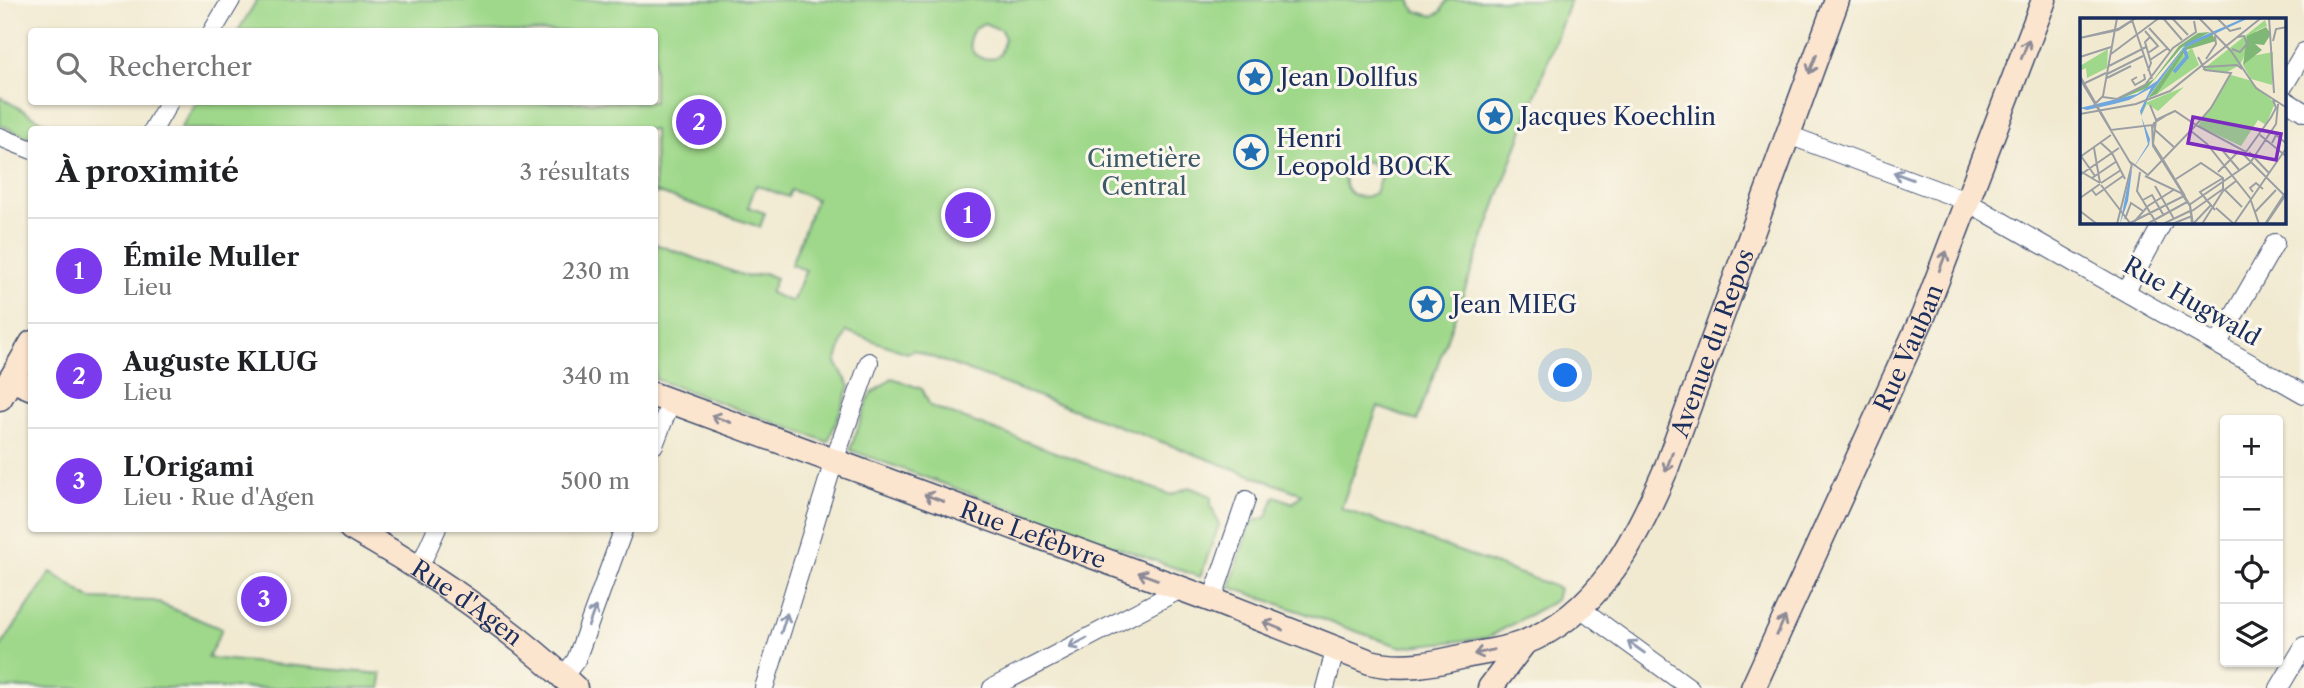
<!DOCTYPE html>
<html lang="fr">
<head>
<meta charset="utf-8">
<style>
	:root { --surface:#fff; --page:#f6f6f6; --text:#202124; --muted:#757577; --line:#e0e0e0; --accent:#7c3aed }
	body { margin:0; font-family:"Libre Caslon Text",serif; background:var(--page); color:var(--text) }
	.controls { position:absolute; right:21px; bottom:21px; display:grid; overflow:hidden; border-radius:7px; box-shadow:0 2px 5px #0004 }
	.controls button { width:63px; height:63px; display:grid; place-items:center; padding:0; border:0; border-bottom:2px solid var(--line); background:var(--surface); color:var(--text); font:35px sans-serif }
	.you { position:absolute; left:1566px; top:376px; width:24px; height:24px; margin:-18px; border:5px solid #fff; border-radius:50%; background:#1a73e8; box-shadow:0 0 0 10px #1a73e833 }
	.badge { display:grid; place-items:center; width:46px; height:46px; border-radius:50%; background:var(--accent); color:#fff; font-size:23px; font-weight:700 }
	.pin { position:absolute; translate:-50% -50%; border:4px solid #fff; box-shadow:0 2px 7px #0006 }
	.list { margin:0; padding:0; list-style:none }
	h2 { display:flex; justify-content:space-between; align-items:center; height:91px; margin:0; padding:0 28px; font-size:30px }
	h2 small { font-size:23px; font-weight:400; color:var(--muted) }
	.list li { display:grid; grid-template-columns:46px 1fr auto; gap:21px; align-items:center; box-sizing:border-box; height:105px; padding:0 28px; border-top:2px solid var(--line) }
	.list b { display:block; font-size:26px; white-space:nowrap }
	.list p { margin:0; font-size:23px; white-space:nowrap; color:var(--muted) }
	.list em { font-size:23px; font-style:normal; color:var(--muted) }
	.icon { flex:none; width:38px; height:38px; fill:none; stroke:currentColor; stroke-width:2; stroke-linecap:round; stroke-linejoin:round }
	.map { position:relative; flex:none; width:2304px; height:688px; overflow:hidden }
	.search { position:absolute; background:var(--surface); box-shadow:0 2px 5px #0004; left:28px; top:28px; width:630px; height:77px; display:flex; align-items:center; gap:18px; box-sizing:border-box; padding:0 24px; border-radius:7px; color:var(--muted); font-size:26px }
	.panel { position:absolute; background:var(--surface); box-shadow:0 2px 5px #0004; left:28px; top:126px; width:630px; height:406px; border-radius:7px }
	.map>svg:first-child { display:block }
	.green { fill:#9fd88a; stroke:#5d8474; stroke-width:2; fill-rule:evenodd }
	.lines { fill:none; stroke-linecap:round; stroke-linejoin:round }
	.street-casing { stroke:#3b4b6f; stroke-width:20 }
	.secondary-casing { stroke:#3b4b6f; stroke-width:27 }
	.street { stroke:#fff; stroke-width:18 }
	.secondary { stroke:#fce5cf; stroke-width:24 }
	.oneway { stroke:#8c8a96 }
	.oneway2 { stroke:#8d97ae }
	.labels { text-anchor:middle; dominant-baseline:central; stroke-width:6; stroke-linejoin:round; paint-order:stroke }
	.poi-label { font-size:24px; fill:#1b2f5e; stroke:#fbf7ec; text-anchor:start }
	.park-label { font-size:24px; fill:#3c5969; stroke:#fbf7ec }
	.street-label { font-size:24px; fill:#1b2f5e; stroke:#fbf7ec }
	.inset-river { fill:none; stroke:#6ea6dd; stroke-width:3.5 }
	.inset-road { fill:none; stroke:#9b9fa3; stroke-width:2 }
	.view { fill:#7b2cbf; fill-opacity:0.15; stroke:#7b2cbf; stroke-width:3.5 }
	.inset-edge { fill:none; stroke:#1b2f5e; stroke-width:3.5 }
</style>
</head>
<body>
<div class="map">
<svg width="2304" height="688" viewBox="0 0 2304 688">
	<rect width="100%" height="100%" fill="#fbf7ec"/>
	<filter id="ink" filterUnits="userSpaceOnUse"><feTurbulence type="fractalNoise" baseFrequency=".0143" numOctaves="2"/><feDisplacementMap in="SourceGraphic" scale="14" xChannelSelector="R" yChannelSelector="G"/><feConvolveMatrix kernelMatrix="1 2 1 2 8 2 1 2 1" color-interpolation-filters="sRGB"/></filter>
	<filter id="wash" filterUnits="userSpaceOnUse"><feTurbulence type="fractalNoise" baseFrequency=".00686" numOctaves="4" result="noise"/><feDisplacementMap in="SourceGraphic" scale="28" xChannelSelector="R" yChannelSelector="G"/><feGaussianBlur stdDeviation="1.57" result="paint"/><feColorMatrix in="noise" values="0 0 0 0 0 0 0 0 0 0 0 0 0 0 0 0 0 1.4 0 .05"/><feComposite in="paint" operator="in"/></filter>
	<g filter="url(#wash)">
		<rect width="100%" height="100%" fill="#f1ead1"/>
		<!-- green -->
		<g class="green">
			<path d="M257,0h1153l5,11 18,5 8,-4 6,-12h123l-153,421 -39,-14 -37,101 218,80 -3,12 -69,38 -86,9 -171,-60 20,-64 17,-6 8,-21 18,7 9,-9 -389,-144 -6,3 -61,-22 -10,32 14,23 -22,56 -173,-63v-135l93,33 16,-4 12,5 -6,15 22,9 14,-32 -15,-5 25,-66 -25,-9 -3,7 -32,-12 -8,22 17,6 -5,14 -104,-35 -1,3 -1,-65 -474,-1 17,-27h457v-70l-416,-1zM984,23l17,7 4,8 -5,17c-27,15 -44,-20 -16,-32zM1359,161l11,1 11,14 -6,17c-27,15 -44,-19 -16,-32z"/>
			<path d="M0,97l55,32 -23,1 -1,8 -31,-13z"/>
			<path d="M892,378l30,11 8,17 241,89 18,-8 22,9v9l8,20 -19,52 -350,-127 20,-55z"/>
			<path d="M51,572l40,27 63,2 68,28 -14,29 173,16v14h-381v-40z"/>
		</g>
	</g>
	<g filter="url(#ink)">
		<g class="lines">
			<!-- street casing -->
			<g class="street-casing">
				<g id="street">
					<path d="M212,32l19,-32"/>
					<path d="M2285,84l19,-32"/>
					<path d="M2285,100l19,12"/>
					<path d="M153,130l16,-28"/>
					<path d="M1786,134l180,67 338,193"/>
					<path d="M0,137l32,13"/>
					<path d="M2126,291l37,-69"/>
					<path d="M2218,343l57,-100"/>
					<path d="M654,445l17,-44"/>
					<path d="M420,566l17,-38"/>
					<path d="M1212,600l34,-100"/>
					<path d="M1580,608l110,80"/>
					<path d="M563,677l13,-17 48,-132"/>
					<path d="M764,688l70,-227 35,-99"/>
					<path d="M992,688l189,-99"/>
					<path d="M1325,688l10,-37"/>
					<path d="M2279,688l25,-42"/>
				</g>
			</g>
			<!-- secondary casing -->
			<g class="secondary-casing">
				<g id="secondary">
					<path d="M11,379l21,9"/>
					<path id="s1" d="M654,395l558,205 158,62c32,8 63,2 95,-6 19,-4 40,-6 58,-13 76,-29 113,-104 143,-174l171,-469"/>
					<path d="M0,398l32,-55"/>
					<path id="s2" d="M351,528c80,45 157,97 224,160"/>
					<path d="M1490,688l34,-45"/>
					<path id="s3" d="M1753,688l171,-374 120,-314"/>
				</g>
			</g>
			<!-- street -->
			<use href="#street" class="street"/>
			<!-- secondary -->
			<use href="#secondary" class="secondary"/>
		</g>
		<!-- one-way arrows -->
		<defs><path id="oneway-shaft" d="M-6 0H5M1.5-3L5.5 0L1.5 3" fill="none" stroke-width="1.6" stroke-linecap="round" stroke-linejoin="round" transform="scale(1.75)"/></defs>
		<g class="oneway">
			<use href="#oneway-shaft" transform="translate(2025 49) rotate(-69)"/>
			<use href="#oneway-shaft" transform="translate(1813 64) rotate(111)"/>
			<use href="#oneway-shaft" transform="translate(1943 261) rotate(-69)"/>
			<use href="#oneway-shaft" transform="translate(721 419) rotate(-160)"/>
			<use href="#oneway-shaft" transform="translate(1669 462) rotate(110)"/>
			<use href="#oneway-shaft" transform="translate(934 498) rotate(-160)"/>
			<use href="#oneway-shaft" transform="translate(1148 576) rotate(-160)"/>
			<use href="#oneway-shaft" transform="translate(1273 626) rotate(-158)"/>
			<use href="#oneway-shaft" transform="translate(1781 626) rotate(-66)"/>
			<use href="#oneway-shaft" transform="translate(1484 652) rotate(167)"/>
		</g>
		<g class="oneway2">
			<use href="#oneway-shaft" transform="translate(1903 176) rotate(-160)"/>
			<use href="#oneway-shaft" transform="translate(592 616) rotate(-70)"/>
			<use href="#oneway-shaft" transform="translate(784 623) rotate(-73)"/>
			<use href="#oneway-shaft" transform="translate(1078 643) rotate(152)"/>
			<use href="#oneway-shaft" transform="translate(1636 647) rotate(-145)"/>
		</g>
	</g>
	<!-- icons -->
	<defs>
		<g id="sight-ring" transform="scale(1.75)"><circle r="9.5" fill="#fbf7ec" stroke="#1f6fb2" stroke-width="1.5"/><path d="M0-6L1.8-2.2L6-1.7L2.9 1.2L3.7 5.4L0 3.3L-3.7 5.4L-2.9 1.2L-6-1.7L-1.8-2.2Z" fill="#1f6fb2"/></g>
	</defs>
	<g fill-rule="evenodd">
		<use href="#sight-ring" x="1255" y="77"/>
		<use href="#sight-ring" x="1495" y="116"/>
		<use href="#sight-ring" x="1251" y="152"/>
		<use href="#sight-ring" x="1427" y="304"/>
	</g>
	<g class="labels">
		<!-- poi labels -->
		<g class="poi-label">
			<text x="1280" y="77">Jean Dollfus</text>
			<text x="1520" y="116">Jacques Koechlin</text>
			<text x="1276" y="138">Henri<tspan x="1276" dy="28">Leopold BOCK</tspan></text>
			<text x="1452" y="304">Jean MIEG</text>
		</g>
		<!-- park labels -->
		<g class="park-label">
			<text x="1144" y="158">Cimetière<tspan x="1144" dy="28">Central</tspan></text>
		</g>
		<!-- street labels -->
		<g class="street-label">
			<text transform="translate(2192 301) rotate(30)">Rue Hugwald</text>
			<text stroke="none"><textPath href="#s1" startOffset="1286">Avenue du Repos</textPath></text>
			<text stroke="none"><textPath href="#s3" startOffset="374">Rue Vauban</textPath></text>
			<text stroke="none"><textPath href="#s1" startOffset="404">Rue Lefèbvre</textPath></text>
			<text stroke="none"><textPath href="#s2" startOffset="138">Rue d'Agen</textPath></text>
		</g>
	</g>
	<!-- overview -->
	<g transform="translate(2080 18)">
		<rect width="206" height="206" fill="#f1ead1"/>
		<path d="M185,2l2,6 -11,5 -16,34 -13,7 -25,-2zM112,30l7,17 -42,29 22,-36zM28,31l-1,19 -20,10 -1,-10 -4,2 -2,-4zM193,34l-1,33 -21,-6 -8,-14 9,-9zM151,57l18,5 26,23 -9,22 -8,-5 -17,26 -43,-20zM104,69l-26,24 -11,-7 -6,12 4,-13z" fill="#9fd88a"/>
		<path d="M186,9l5,7 -7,11 -9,-1 7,6 -19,15 4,-29zM130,14l-29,16 -34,40 -34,14 41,-23 25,-33 19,-13zM132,16l4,7 -30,9 -29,44 -9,4 36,-50z" fill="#7fb876"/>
		<path d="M164,0h5l-65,30 -35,48 -8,20 9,23 -1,6 -17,25 -4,31 -8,23 10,-51 18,-29 -8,-33 11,-23 -22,12 -15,4 -27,6 -7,-2 57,-14 20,-13 30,-38z" fill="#6ea6dd"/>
		<path class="inset-river" d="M94,54l13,-15 -3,-9"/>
		<path class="inset-road" d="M83,0l19,22M92,0l16,17M119,0l32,33 25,37 31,20M137,0l13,13 11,-3M189,0l5,75M52,2l20,59M69,10l21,23M65,13l13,15 -10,7M0,20l38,-9 16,-10M0,20l38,-8 18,-12M193,23l3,-12 11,-2M152,31l8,3 7,-8 -3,-8 -7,1M31,36l48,-36M0,39l31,-10M126,41l10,-15 -1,-8M70,42l18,-12M29,48l37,-19M124,49l33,-2 5,4M68,53l3,-8 -6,-21 5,-5M27,56l36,-18M0,58l31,54 41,-5 1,21 37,59 3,19M57,59l-5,3 3,5 10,-6 -1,-5M27,60l24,-12M0,61l51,85M3,66l23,-11M23,79l14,2 28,-14 28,-37 23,-16 -2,-11M14,87l9,-9 14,-78M70,87l6,15 -3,24 9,14M0,96l56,-10 34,-13 91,-73M190,101l6,-11 -3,-8M76,102l19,-9 21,14 15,-17 20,-35 -26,-3 -7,-13M72,112l2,-7 16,-10M75,112l20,18M111,113l16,13 43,54 9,26M180,117l27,22M21,125l11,10 13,26M192,125l4,-8 11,9M14,130l6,35M143,133l17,20M161,134l46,46M169,134l20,21M1,138l14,20M0,139l31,-22M82,140l23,38M49,143l19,14 48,-50 50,27 26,-36M0,153l20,12M60,154l-3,19 20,33M138,154l21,-21M0,157l39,-27M65,158l36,17 9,13 2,18M12,160l25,-17M96,161l25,-16 22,15v11l-31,22M21,165l20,-13M21,167l29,38M75,168l19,33M12,172l4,5 27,-19M145,172l17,17M173,174l-3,-4 6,-5 7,6M0,180l20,-14M63,182l9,-5 12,21M109,187l61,-42 26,-39 2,-20M136,190l18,16M135,192l-15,-18 23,-14M0,193l17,13M175,194l21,-22M45,201l6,-16 12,8M54,204l14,-16 27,-17M37,206l15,-60M48,206l56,-28M67,206l40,-22M83,206l27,-13M92,206l20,-8M113,206l18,-19M122,206l21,-33 13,-10M154,206l53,-77M185,206l22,-34M186,206l21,-31"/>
		<path class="view" d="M113,99l88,17 -5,26 -88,-17z"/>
		<rect width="206" height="206" class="inset-edge"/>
	</g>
</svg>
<div class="controls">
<button>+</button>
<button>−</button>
<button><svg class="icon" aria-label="locate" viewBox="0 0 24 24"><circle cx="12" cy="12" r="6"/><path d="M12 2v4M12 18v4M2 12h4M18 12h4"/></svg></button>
<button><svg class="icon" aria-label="layers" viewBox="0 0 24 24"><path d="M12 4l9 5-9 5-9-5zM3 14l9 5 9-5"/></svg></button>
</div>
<div class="you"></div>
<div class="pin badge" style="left:968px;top:215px">1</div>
<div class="pin badge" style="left:699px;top:122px">2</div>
<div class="pin badge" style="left:264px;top:599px">3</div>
<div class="search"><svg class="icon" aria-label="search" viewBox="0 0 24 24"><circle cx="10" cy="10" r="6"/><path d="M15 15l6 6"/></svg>Rechercher</div>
<section class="panel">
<h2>À proximité<small>3 résultats</small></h2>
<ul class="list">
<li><span class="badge">1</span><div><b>Émile Muller</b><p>Lieu</p></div><em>230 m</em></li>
<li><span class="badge">2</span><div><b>Auguste KLUG</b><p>Lieu</p></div><em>340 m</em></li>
<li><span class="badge">3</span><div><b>L'Origami</b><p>Lieu · Rue d'Agen</p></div><em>500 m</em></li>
</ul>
</section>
</div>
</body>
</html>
